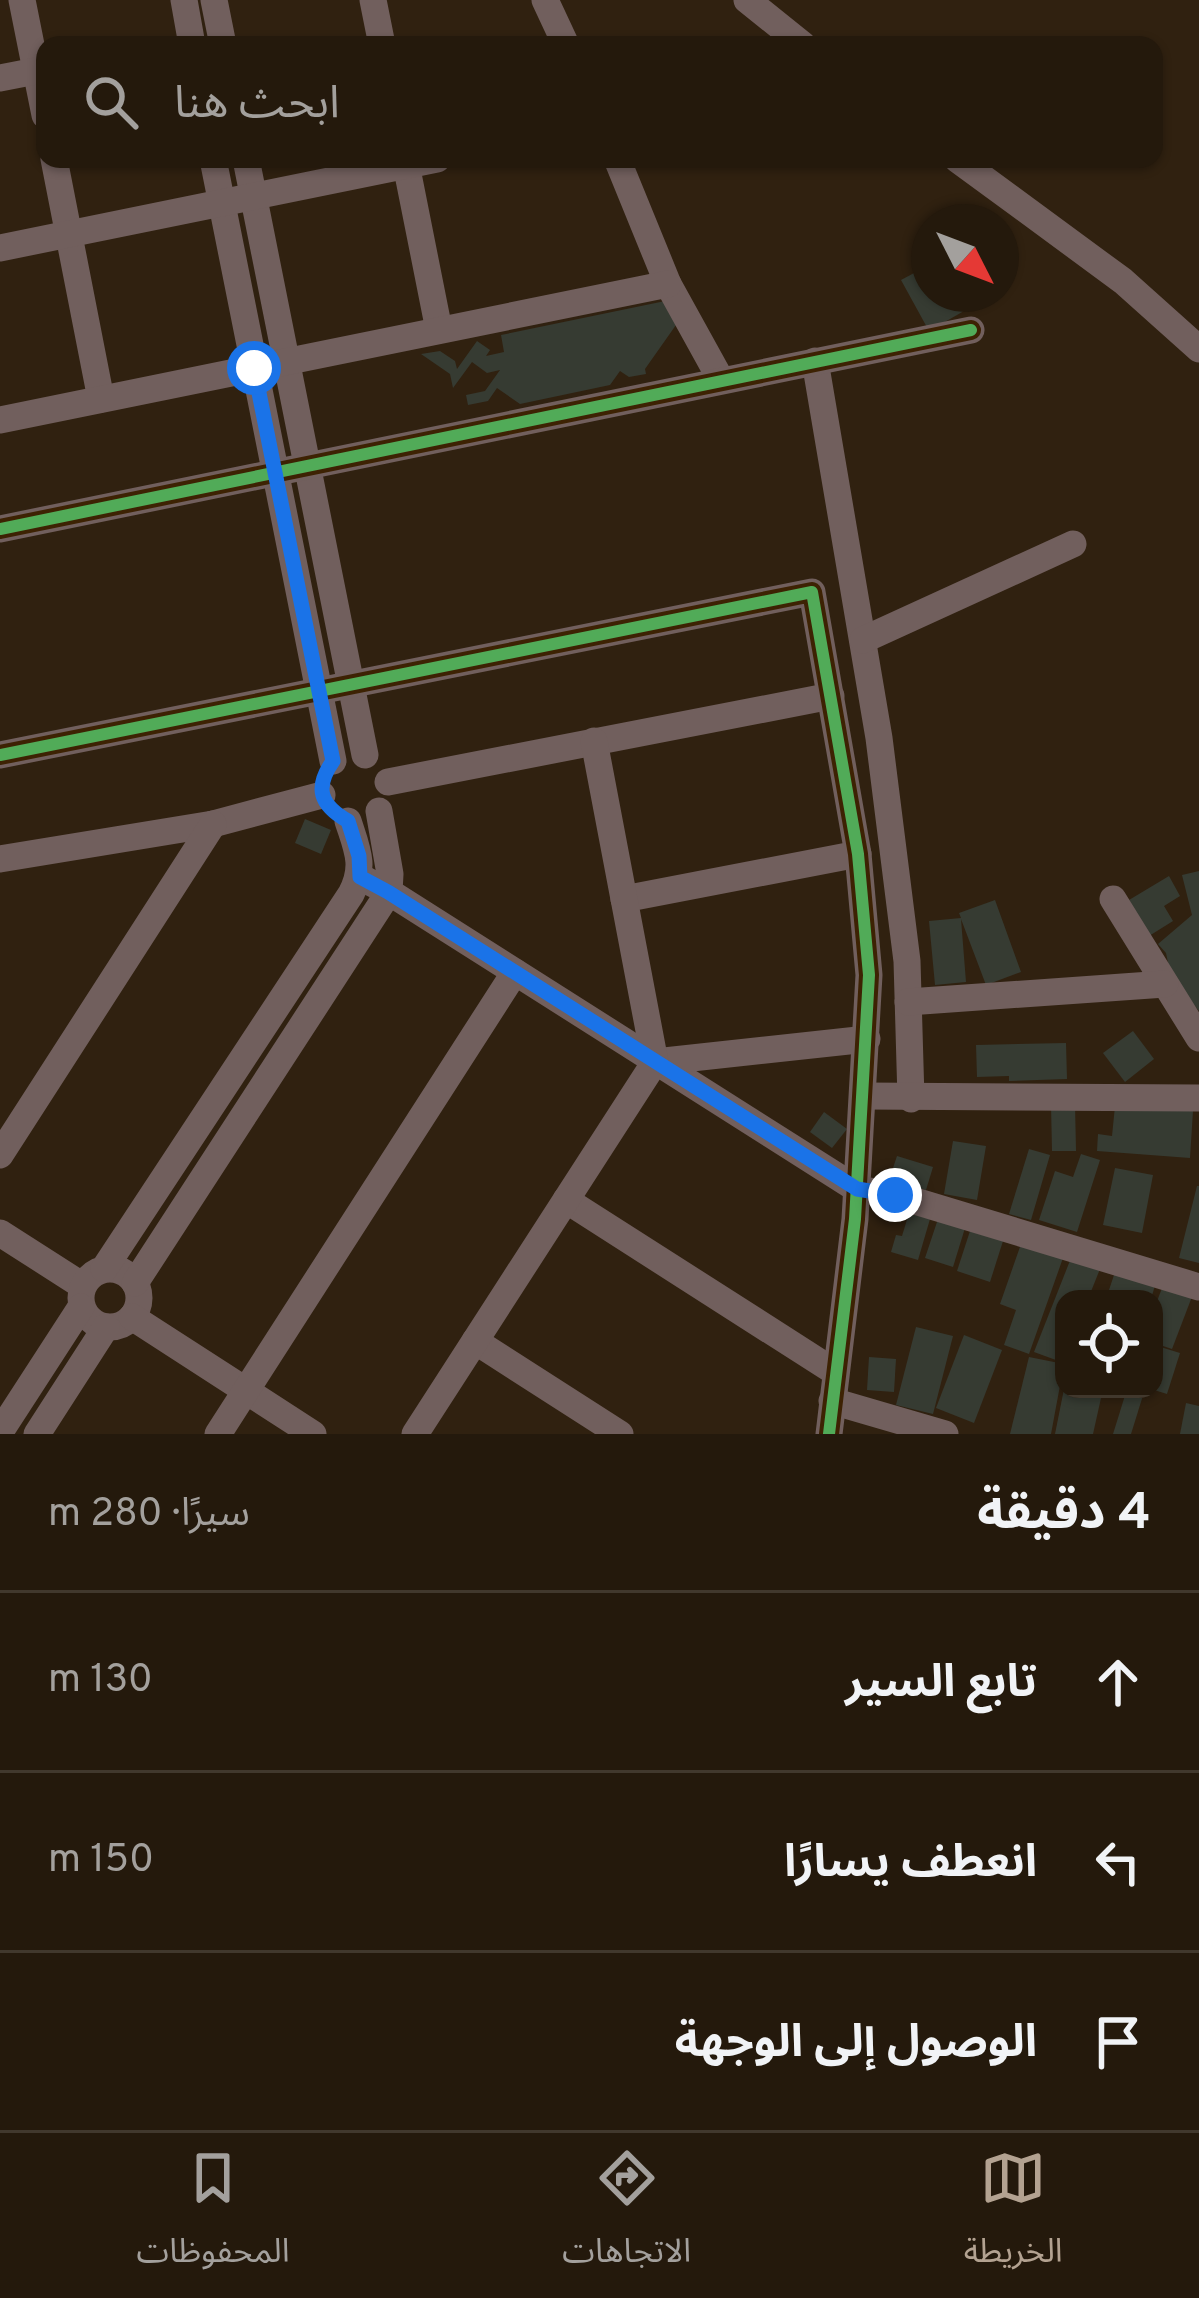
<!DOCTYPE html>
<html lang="ar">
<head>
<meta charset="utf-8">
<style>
	:root { --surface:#24190c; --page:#2c2215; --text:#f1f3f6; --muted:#a3a09d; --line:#41382d; --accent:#b3a291 }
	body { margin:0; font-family:Overpass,"Noto Sans Arabic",sans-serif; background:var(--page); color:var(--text); direction:rtl }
	.controls { position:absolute; right:36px; bottom:36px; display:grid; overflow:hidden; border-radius:24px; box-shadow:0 3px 9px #0004 }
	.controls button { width:108px; height:108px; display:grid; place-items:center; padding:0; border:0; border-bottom:3px solid var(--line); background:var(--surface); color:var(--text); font:60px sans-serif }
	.compass { position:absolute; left:911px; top:204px; width:108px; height:108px; border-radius:50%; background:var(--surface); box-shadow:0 3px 9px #0004; rotate:132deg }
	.stop { position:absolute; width:36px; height:36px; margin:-27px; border:9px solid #1a73e8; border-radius:50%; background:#fff }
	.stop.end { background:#1a73e8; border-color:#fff; box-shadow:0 3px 12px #0008 }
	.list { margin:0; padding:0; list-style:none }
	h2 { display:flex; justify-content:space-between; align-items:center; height:156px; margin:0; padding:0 48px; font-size:51px }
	h2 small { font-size:39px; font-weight:400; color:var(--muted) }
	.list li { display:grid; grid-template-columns:78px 1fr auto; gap:36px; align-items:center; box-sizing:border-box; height:180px; padding:0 48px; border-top:3px solid var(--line) }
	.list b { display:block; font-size:45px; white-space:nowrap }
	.list em { font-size:39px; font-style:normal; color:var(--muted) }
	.icon { flex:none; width:66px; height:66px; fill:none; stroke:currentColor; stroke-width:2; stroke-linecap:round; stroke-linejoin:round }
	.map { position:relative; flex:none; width:1199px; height:1434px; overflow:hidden; direction:ltr }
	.search { position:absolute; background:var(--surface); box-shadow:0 3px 9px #0004; left:36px; right:36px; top:36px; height:132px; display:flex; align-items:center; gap:30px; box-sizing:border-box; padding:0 42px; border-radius:24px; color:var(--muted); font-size:45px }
	.sheet { height:696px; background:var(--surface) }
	nav { display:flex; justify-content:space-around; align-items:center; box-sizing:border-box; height:168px; border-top:3px solid var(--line); background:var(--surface); font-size:33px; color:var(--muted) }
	nav a { display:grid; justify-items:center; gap:6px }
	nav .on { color:var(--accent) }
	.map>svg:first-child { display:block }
	.building { fill:#363b32 }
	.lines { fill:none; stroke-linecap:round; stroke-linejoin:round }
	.minor { stroke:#715f5d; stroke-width:27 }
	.cycleway-casing { stroke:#3d2203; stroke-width:20 }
	.cycleway { stroke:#51ab58; stroke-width:12 }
	.route { stroke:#1a73e8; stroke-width:15 }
</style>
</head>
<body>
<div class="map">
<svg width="1199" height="1434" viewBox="0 0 1199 1434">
	<rect width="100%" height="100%" fill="#302110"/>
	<!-- building -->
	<g class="building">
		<path d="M929,265v29h26l9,17 -35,20 -28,-51z"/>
		<path d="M670,300l6,25 -31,44 1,5 -17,3 -9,-6 -10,14 -90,19 -23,-16 -9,13 -20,4 -2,-10 19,-4 15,-21 -13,3 -15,-11 -19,26 -3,-14 -29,-20 19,-3 15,10 2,8 20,-28 13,9 -4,6 18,-4 -3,-17z"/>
		<path d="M305,819l26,11 -10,24 -26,-11z"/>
		<path d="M1199,871v140l-28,-34 -5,-24 -8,-9 34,-29 -10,-40z"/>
		<path d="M1169,876l11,20 -16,10 9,15 -24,15 -20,-36z"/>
		<path d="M995,900l26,72 -35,13 -25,-66 5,63 -31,3 -6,-64 32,-3 -2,-5z"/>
		<path d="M1133,1031l21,28 -29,23 -22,-29z"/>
		<path d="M1066,1043l1,36 -58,2v-5l-32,1 -1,-32z"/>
		<path d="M1051,1104h24l1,47h-24z"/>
		<path d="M1115,1106l78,5 -3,47 -93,-7 1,-17 14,2z"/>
		<path d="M824,1112l23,17 -15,19 -22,-16z"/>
		<path d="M953,1141l33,5 -9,54 -33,-6z"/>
		<path d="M1029,1149l21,6 -19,65 -22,-6z"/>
		<path d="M1081,1154l19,6 -23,72 -38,-12 16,-49 18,6z"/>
		<path d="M897,1156l36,11 -7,23 -37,-10z"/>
		<path d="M1115,1168l38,7 -11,58 -39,-8z"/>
		<path d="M1197,1186h2v77l-20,-5z"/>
		<path d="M909,1213l21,6 -12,41 -27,-8 5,-17 6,1z"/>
		<path d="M938,1219l27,9 -12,39 -28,-9z"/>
		<path d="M970,1231l33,10 -13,41 -33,-11z"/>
		<path d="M1021,1244l42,14 -34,96 -25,-9 12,-35 -16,-6z"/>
		<path d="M1071,1258l29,11 -12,30h-24v64l-30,-11z"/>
		<path d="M1116,1269l40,13 -5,17h-45z"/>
		<path d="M1164,1283l29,11 -21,55 -18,-6v-34z"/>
		<path d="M916,1327l37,9 -20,78 -37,-9z"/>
		<path d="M964,1335l38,15 -28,73 -38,-15z"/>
		<path d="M1154,1345l26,8 -13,41 -13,-4z"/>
		<path d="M869,1357l27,2 -2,33 -27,-2z"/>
		<path d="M1029,1357l35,7 -13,70h-41z"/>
		<path d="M1064,1389h39l-10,45h-38z"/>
		<path d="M1127,1389h18l-14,45h-18z"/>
		<path d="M1186,1403l13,3v28h-19z"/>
	</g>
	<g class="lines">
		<!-- minor -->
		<g class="minor">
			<path d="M22,0l23,115"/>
			<path d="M184,0l8,45"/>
			<path d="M214,0l9,45"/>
			<path d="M373,0l9,45"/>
			<path d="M545,0l21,45"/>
			<path d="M747,0l56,45"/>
			<path d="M0,78l36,-7"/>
			<path d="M54,159l47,240"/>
			<path d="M213,159l120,602"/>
			<path d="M246,159l119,596"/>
			<path d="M405,159l34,171"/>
			<path d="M617,159l51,125 53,96"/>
			<path d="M957,159l166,122 76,68"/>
			<path d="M0,248l437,-89"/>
			<path d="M815,361l64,377 28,223 4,138"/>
			<path d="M0,420l668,-136"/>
			<path d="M0,529l971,-199"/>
			<path d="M863,640l210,-96"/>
			<path d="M0,755l812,-163 46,262 11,121 -14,244 -26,215"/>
			<path d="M388,782l443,-86"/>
			<path d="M0,859l213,-35 109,-29"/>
			<path d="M360,877l29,15 468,297 38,6 304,92"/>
			<path d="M624,899l234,-45"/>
			<path d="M1113,899l86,139"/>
			<path d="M908,1002l257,-18"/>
			<path d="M655,1062l212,-23"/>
			<path d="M864,1096l335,2"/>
			<path d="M0,1155l213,-331"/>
			<path d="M566,1200l269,172"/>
			<path d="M0,1233l83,53"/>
			<circle cx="110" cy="1298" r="29"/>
			<path d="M104,1269l247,-375c15,-28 6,-45 -3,-73"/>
			<path d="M135,1283l254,-391 1,-18 -11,-63"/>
			<path d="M132,1317l181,117"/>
			<path d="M475,1341l145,93"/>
			<path d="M832,1401l113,33"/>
			<path d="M0,1432l81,-125"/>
			<path d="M37,1434l69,-107"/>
			<path d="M218,1434l297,-462"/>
			<path d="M415,1434l240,-372 -61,-321"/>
		</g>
		<!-- cycleway casing -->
		<g class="cycleway-casing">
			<g id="cycleway">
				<path d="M0,529l971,-199"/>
				<path d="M0,755l812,-163 46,262 11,121 -14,244 -26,215"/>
			</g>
		</g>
		<!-- cycleway -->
		<use href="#cycleway" class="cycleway"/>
	</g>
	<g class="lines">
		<!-- route -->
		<path class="route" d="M254,368l79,393c-19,27 -13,44 15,60l11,35 1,21 28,15 469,297 38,6"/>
	</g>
</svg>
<div class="controls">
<button><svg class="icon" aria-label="locate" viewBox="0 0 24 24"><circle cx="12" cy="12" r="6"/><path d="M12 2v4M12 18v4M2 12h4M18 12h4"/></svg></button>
</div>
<svg class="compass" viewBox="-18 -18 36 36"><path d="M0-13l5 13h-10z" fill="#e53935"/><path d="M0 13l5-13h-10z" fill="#a3a09d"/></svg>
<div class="stop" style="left:254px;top:368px"></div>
<div class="stop end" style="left:895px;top:1195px"></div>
<div class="search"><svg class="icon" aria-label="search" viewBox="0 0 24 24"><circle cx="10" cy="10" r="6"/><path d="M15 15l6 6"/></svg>ابحث هنا</div>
</div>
<section class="sheet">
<h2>4 دقيقة<small>سيرًا · 280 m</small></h2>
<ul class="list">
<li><svg class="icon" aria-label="ahead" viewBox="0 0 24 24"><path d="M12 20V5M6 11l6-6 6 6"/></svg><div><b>تابع السير</b></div><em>130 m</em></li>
<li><svg class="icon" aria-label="left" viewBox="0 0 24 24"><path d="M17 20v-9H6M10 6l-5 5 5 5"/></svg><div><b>انعطف يسارًا</b></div><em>150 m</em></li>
<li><svg class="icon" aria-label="arrive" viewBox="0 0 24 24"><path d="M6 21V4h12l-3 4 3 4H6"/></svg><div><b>الوصول إلى الوجهة</b></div></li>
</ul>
</section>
<nav>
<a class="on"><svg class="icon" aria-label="map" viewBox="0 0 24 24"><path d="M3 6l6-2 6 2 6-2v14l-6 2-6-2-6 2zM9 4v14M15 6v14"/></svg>الخريطة</a>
<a><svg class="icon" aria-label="directions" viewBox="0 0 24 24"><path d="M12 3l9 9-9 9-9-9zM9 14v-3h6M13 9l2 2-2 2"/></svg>الاتجاهات</a>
<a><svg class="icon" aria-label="saved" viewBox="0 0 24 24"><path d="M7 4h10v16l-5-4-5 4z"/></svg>المحفوظات</a>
</nav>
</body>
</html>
